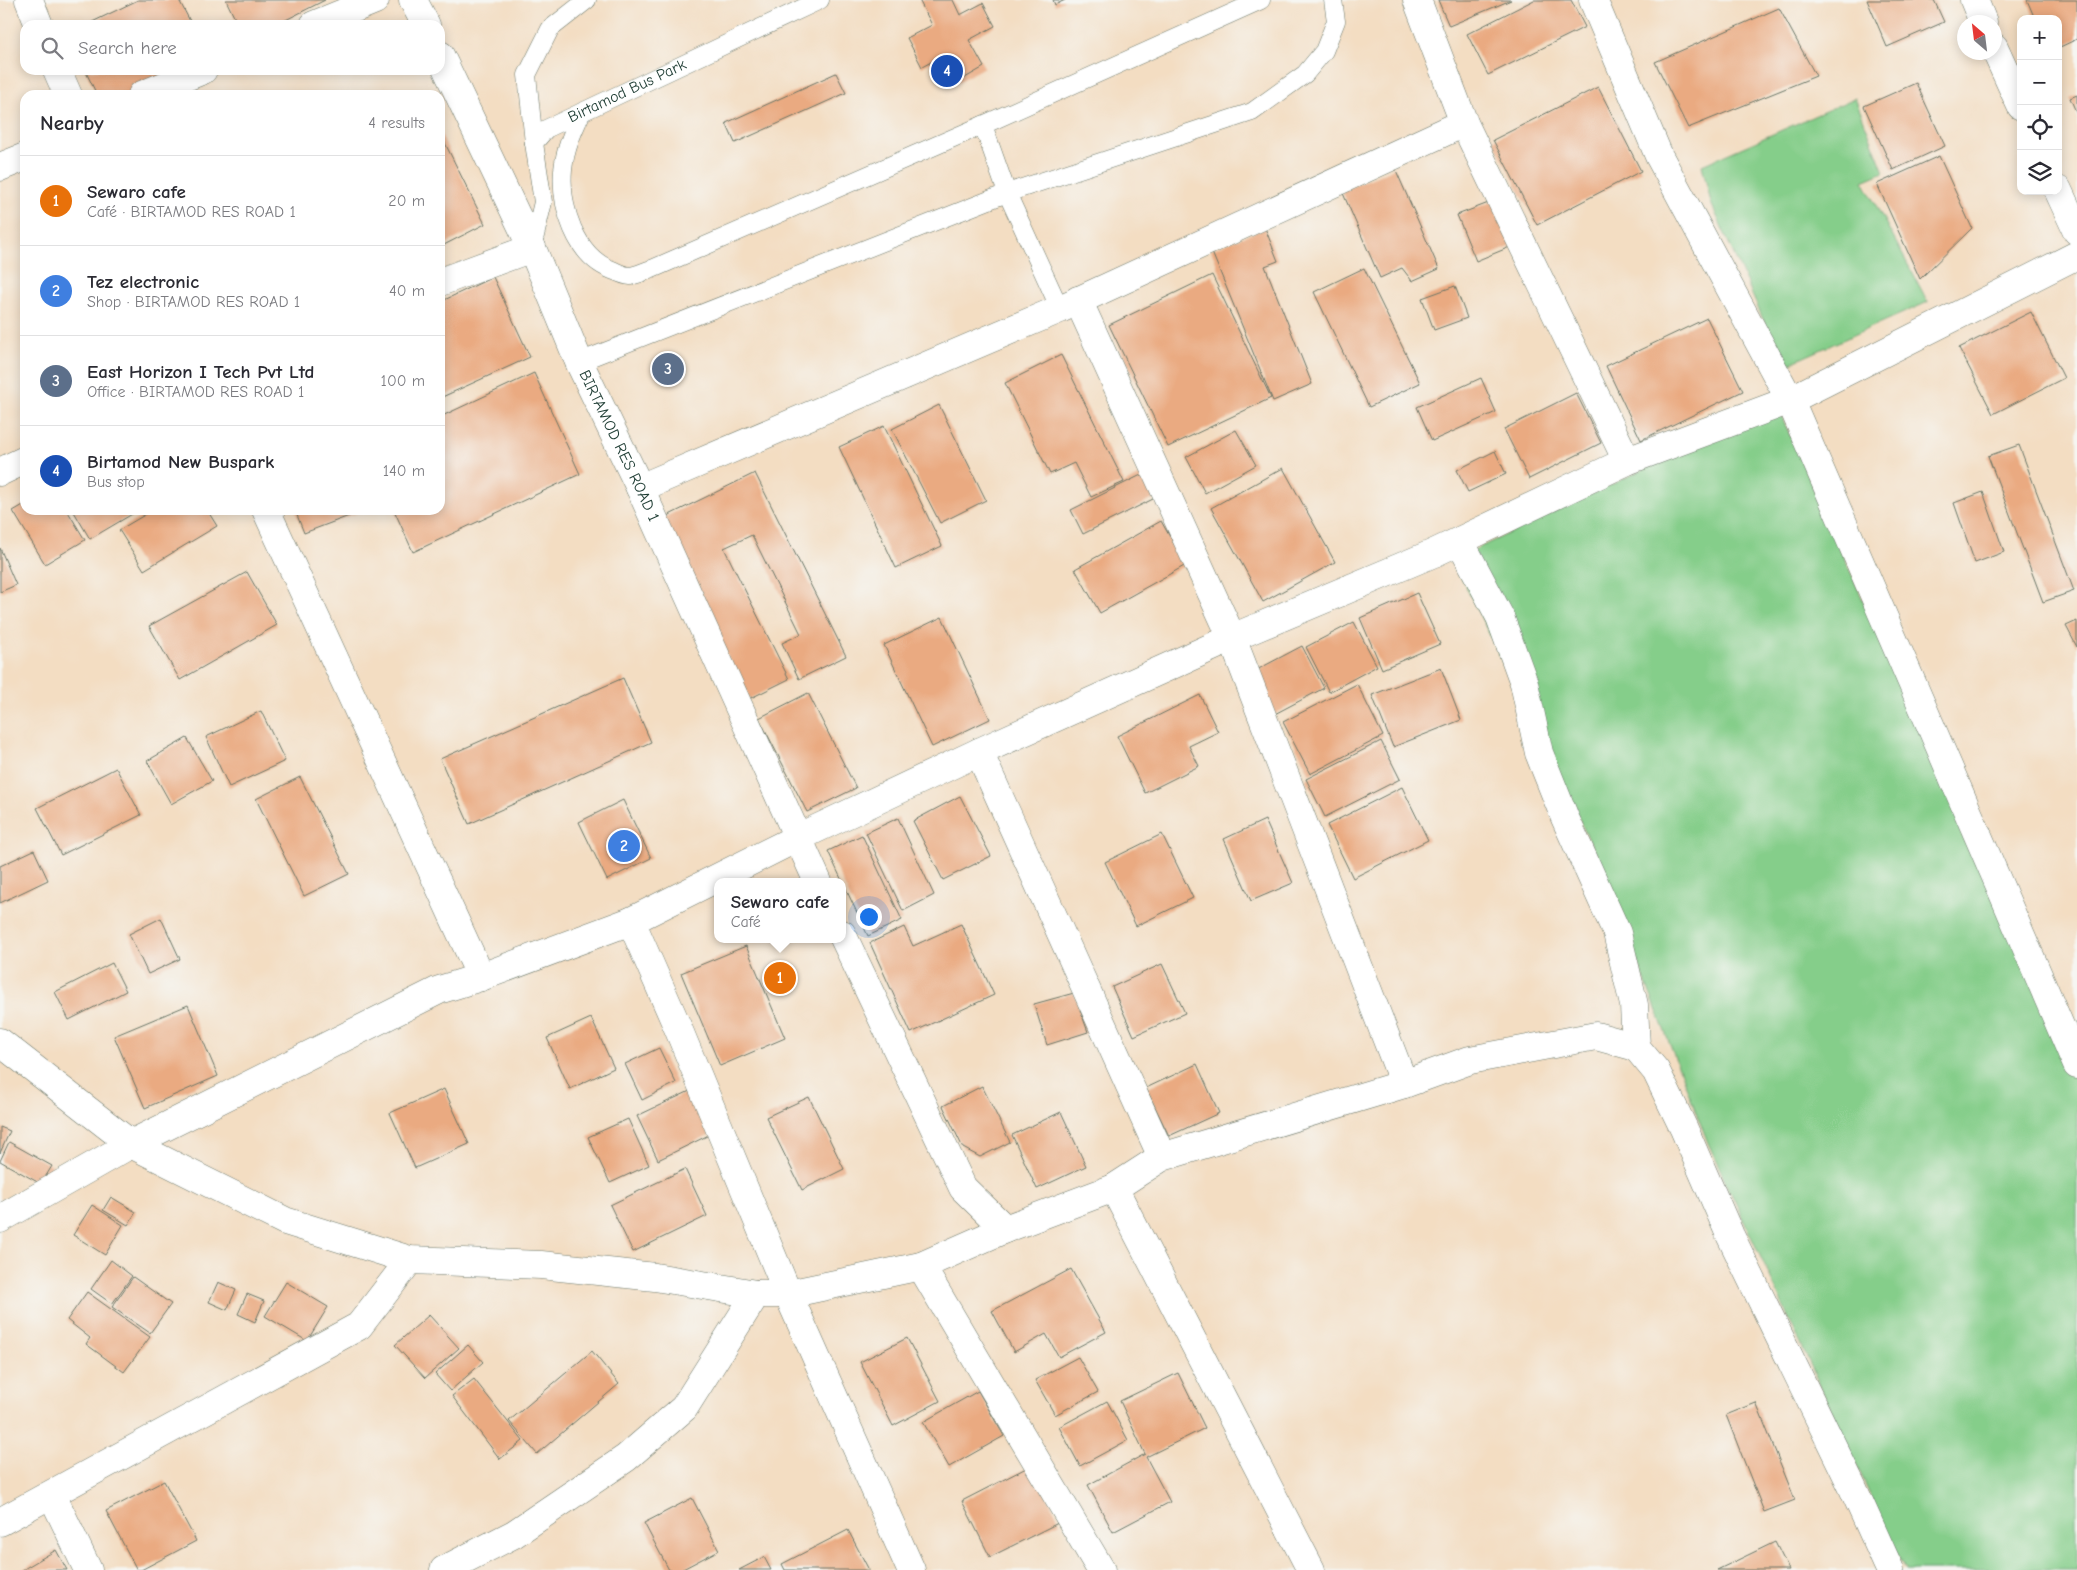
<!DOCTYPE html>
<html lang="en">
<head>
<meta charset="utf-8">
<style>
	:root { --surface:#fff; --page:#f2f2f3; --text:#2b2b33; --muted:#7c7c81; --line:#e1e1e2; --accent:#0f766e }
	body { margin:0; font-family:"Comic Neue",sans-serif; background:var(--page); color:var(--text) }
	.controls { position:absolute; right:15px; top:15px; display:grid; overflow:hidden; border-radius:10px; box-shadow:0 2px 12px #0003 }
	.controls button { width:45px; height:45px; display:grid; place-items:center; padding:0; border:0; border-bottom:1px solid var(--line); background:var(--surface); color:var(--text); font:25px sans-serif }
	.compass { position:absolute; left:1957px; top:15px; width:45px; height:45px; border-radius:50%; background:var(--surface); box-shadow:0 2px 12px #0003; rotate:332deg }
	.you { position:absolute; left:868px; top:916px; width:18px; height:18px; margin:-12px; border:4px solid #fff; border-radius:50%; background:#1a73e8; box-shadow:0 0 0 8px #1a73e833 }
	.badge { display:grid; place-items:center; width:32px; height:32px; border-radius:50%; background:var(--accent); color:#fff; font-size:16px; font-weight:700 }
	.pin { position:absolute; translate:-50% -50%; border:2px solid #fff; box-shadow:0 1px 5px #0006 }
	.popup { position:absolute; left:714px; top:878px; width:132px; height:65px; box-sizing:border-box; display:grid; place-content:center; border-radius:10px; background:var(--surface); filter:drop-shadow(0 1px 4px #0005); font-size:16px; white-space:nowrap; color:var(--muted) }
	.popup b { font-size:19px; color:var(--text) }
	.popup::after { content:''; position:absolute; left:50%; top:100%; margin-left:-10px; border:10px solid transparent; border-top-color:var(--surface) }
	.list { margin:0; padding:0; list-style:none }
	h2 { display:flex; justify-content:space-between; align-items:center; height:65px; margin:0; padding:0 20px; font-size:21px }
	h2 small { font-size:16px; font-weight:400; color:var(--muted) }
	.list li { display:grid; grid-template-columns:32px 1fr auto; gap:15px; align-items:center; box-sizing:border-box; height:90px; padding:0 20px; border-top:1px solid var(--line) }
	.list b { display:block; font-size:19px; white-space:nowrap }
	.list p { margin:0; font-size:16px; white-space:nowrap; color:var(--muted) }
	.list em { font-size:16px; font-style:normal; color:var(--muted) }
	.icon { flex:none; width:28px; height:28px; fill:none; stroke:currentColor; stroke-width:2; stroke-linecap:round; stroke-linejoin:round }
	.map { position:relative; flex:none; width:2077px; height:1570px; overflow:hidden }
	.search { position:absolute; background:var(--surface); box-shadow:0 2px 12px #0003; left:20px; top:20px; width:425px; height:55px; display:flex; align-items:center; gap:12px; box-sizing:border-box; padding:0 18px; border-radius:15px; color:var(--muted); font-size:19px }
	.panel { position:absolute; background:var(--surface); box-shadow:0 2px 12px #0003; left:20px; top:90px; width:425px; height:425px; border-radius:15px }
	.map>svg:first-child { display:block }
	.green { fill:#85ce8a; stroke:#52865f }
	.building { fill:#eaaa81 }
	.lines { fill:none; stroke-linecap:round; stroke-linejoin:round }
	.service-casing { stroke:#697566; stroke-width:19 }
	.minor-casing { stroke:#697566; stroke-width:29 }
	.tertiary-casing { stroke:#697566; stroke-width:29 }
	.service { stroke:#fff; stroke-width:18 }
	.minor { stroke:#fff; stroke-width:28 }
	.tertiary { stroke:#fff; stroke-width:28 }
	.labels { text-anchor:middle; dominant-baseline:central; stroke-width:4; stroke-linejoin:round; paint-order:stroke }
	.street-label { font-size:16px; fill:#1f3d34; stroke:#f6f6f2 }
</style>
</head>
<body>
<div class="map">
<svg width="2077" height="1570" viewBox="0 0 2077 1570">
	<rect width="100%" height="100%" fill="#f6f6f2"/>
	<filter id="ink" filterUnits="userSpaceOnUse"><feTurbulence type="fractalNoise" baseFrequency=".02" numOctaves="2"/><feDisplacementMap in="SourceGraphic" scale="10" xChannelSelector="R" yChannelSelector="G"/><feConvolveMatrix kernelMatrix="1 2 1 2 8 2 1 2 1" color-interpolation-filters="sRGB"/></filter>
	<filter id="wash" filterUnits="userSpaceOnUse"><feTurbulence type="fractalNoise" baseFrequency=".0096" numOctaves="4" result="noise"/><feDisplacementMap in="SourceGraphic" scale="20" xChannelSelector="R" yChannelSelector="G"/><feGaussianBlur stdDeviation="1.12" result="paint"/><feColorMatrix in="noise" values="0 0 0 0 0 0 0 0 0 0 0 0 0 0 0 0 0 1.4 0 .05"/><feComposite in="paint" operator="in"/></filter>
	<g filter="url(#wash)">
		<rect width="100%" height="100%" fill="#f3ddc2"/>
		<!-- green -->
		<g class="green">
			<path d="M1855,98l29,74 -21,9 65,121 -144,64 -73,-163 -9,-38z"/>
			<path d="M1777,406l300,677v487h-172l-197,-427 -112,-289 -143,-294z"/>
		</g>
		<g id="blocks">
			<!-- building -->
			<g class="building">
				<path d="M138,0h41l13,25h-106z"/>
				<path d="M226,0h99l-49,25h-38z"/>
				<path d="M919,0h34l7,15 23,-12 12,23 -26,14 15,27 -26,15 -14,-27 -22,12 -15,-29 25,-13z"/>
				<path d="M1053,0h12l-10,5z"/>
				<path d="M1438,0h73l-62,26z"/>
				<path d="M1534,0h37l14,27 -97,48 -21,-41z"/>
				<path d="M1867,0h67l10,22 -57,25z"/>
				<path d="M2027,0h50v39l-19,9v-29h-23z"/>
				<path d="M1779,8l37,68 -128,52 -33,-66z"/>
				<path d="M85,70h96l-53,25h-31z"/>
				<path d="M836,73l10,20 -111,50 -9,-20z"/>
				<path d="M1916,83l29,63 -52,24 -29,-64z"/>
				<path d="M1598,87l43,84 -104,54 -44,-85z"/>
				<path d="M2077,95v19l-7,-16z"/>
				<path d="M440,133l45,91 -45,23z"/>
				<path d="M1939,156l33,72 -52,51 -43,-95z"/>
				<path d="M1395,168l44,101 -27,12 -10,-13 -22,10 -38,-87z"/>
				<path d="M1499,199l18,45 -41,17 -19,-46z"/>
				<path d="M1265,228l13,33 -13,5 47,118 -39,17 -62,-151z"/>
				<path d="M1364,268l56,115 -51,24 -55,-115z"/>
				<path d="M1212,275l59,123 -103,49 -59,-122z"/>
				<path d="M493,277l37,80 -90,41v-96z"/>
				<path d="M1455,286l12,32 -33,12 -12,-32z"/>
				<path d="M2031,312l33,66 -71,36 -34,-66z"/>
				<path d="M1707,318l36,73 -102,49 -35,-74z"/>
				<path d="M1061,355l63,127 -33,15 -17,-34 -24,11 -45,-91z"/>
				<path d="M534,373l46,101 -167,78 -19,-42h46v-93z"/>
				<path d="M1481,378l15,34 -64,29 -15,-34z"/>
				<path d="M1576,393l25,50 -72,36 -25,-50z"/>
				<path d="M939,405l47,95 -46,23 -48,-94z"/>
				<path d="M884,426l58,120 -46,22 -57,-121z"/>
				<path d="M1236,430l20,35 -51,28 -19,-36z"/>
				<path d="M2019,445l55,146 -31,11 -55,-146z"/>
				<path d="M1495,451l11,23 -38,18 -11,-22z"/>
				<path d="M1283,468l52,94 -72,40 -52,-94z"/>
				<path d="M755,473l91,183 -47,23 -17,-36 19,-9 -49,-99 -28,13 65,131 -40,20 -90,-179z"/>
				<path d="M1145,473l12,24 -74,37 -12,-24z"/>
				<path d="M1983,492l21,60 -29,11 -21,-60z"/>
				<path d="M25,504v6h42l18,30 -40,24 -32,-53z"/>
				<path d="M73,510h66l-49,29z"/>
				<path d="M153,510h54l10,16 -73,44 -25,-40z"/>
				<path d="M295,510h70l-61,23z"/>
				<path d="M1161,521l25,44 -86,48 -25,-44z"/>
				<path d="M0,548l16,37 -16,7z"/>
				<path d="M247,572l30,53 -97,55 -31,-54z"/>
				<path d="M1417,593l23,51 -58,25 -22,-51z"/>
				<path d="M942,617l48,102 -58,28 -48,-102z"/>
				<path d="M2077,621v26l-11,-21z"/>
				<path d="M1354,622l23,44 -48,26 -23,-45z"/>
				<path d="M1302,646l22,42 -55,29 -22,-42z"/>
				<path d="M1441,668l20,52 -68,27 -21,-52z"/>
				<path d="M623,678l28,64 -182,82 -29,-65z"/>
				<path d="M1357,684l26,52 -73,38 -27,-52z"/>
				<path d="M808,693l48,95 -49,24 -48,-94z"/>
				<path d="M1200,695l18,37 -29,14 10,20 -54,27 -28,-57z"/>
				<path d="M261,711l24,50 -56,26 -23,-50z"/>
				<path d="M187,738l25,43 -41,23 -24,-43z"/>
				<path d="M1381,741l19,38 -75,38 -19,-38z"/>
				<path d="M116,768l25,47 -80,40 -24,-47z"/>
				<path d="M300,777l49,97 -45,22 -48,-97z"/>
				<path d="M1402,787l26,53 -75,38 -26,-53z"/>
				<path d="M960,796l31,60 -48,24 -30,-59z"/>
				<path d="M623,800l28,58 -44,22 -28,-58z"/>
				<path d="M898,818l36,77 -31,16 -37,-78z"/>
				<path d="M1265,820l28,63 -42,18 -27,-62z"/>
				<path d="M1162,834l31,64 -57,28 -31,-64z"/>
				<path d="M862,835l40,85 -34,16 -40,-85z"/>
				<path d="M34,850l14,30 -48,23v-37z"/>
				<path d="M161,918l19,41 -32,15 -19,-40z"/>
				<path d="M961,924l33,71 -83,38 -41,-90 34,-16 9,19z"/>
				<path d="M746,946l39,92 -65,28 -39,-93z"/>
				<path d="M112,963l14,28 -57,29 -14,-28z"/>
				<path d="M1162,964l23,49 -51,23 -22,-49z"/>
				<path d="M1074,993l14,39 -41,13 -13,-41z"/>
				<path d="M188,1005l30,71 -73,32 -31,-72z"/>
				<path d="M591,1018l23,50 -44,21 -23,-51z"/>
				<path d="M659,1048l17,35 -34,17 -17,-36z"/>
				<path d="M1197,1064l22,49 -50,23 -23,-48z"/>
				<path d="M982,1086l28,56 -30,15 -17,-9 -20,-42z"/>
				<path d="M444,1089l25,55 -54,24 -25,-55z"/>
				<path d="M692,1090l21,43 -55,27 -21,-44z"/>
				<path d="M809,1097l35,72 -42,21 -36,-73z"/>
				<path d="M1061,1112l25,54 -49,23 -25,-54z"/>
				<path d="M628,1119l21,46 -39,18 -22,-46z"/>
				<path d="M0,1127l10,4 -10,22z"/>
				<path d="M9,1142l43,24 -11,18 -41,-23z"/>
				<path d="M685,1169l22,47 -74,36 -23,-47z"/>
				<path d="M111,1197l25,15 -8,13 -25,-15z"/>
				<path d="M92,1205l31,20 -18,30 -32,-20z"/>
				<path d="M111,1260l21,16 -20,28 -21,-15z"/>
				<path d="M1071,1269l35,63 -47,25 -13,-23 -32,18 -22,-41z"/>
				<path d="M133,1277l38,27 -21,29 -38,-26z"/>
				<path d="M218,1282l18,8 -9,20 -18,-8z"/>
				<path d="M286,1282l42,25 -21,34 -42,-25z"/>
				<path d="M87,1292l63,45 -26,35 -38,-28 4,-6 -23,-18z"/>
				<path d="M247,1294l17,7 -9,21 -17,-8z"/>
				<path d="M429,1315l30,33 -34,30 -30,-33z"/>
				<path d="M907,1338l33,63 -47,25 -33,-64z"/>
				<path d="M468,1345l15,17 -33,29 -15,-17z"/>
				<path d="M592,1351l27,33 -82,70 -28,-33z"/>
				<path d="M1078,1357l20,35 -43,23 -20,-35z"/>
				<path d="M1178,1373l27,55 -59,29 24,45 -57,30 -25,-47 57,-31 -25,-53z"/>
				<path d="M474,1379l49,62 -23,18 -48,-63z"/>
				<path d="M978,1391l26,45 -55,31 -26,-45z"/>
				<path d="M1107,1401l21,39 -48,26 -21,-39z"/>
				<path d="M1756,1403l39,97 -31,12 -38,-97z"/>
				<path d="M1032,1465l28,57 -70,35 -28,-56z"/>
				<path d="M164,1481l32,60 -55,29h-4l-31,-59z"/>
				<path d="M692,1498l27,52 -38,20h-12l-25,-47z"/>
				<path d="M848,1530l21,40h-84l-3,-6z"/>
				<path d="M1775,1542l14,28h-72z"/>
				<path d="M56,1550l11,20h-45z"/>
				<path d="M764,1557l7,13h-32z"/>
			</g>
		</g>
	</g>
	<g filter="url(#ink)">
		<use href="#blocks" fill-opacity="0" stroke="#697566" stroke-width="1"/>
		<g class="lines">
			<!-- service casing -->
			<g class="service-casing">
				<g id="service">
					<path d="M582,112c-9,19 -17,37 -19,58 -3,36 12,86 49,100 5,2 12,6 18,6 7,-1 15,-5 22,-7l331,-144 278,-125"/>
					<path d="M983,125l24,68 53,116"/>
					<path d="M534,143l-7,-68 23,-46 37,-29"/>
					<path id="s1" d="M532,248l11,-46 -9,-59 12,-14 274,-129"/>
					<path d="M579,362l428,-169 245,-81 53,-38 19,-23 12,-30 -3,-21"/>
				</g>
			</g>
			<!-- minor casing -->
			<g class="minor-casing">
				<g id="minor">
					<path d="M29,0l10,25"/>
					<path d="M413,0l13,25"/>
					<path d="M1417,0l47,123 163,338"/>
					<path d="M1593,0l66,156 131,244 287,665"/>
					<path d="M1974,0l9,22"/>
					<path d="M314,25l61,-25"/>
					<path d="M1994,47l27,59"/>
					<path id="s2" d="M440,55l92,193 47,114 61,126 178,394"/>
					<path d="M57,70l11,25"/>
					<path d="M142,95l61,-25"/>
					<path d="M0,167l25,-10"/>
					<path d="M2058,190l19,41"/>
					<path d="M440,282l92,-34"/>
					<path d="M1078,300l154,338 172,446"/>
					<path d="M0,472l25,-12"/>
					<path d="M640,488l420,-179 404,-186"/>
					<path d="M266,510l215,467"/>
					<path d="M1460,541l40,76 24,66 15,70 26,65 52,115 17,72 2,42"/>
					<path d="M979,752l183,405"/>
					<path d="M631,921l47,107 110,266 123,276"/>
					<path d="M0,1042l131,102 154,77 125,39 131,5 114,12 101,17h32l133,-28 84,-37 -42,-41 -121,-254"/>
					<path d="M1114,1188l197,382"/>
					<path d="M0,1219l131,-75 308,-154 42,-13 150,-56 166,-83 182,-86 253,-114 202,-85 193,-92 163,-61 287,-145"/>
					<path d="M921,1266l180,304"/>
					<path d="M52,1495l36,75"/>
					<path d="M0,1522l359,-196 51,-66"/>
					<path d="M444,1570l70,-36 112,-76 58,-50 72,-114"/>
				</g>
			</g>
			<!-- tertiary casing -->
			<g class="tertiary-casing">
				<path id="tertiary" d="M1005,1229l109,-41 48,-31 242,-73 66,-24 126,-24 40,11 20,24 28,58 46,106 122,251 38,84"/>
			</g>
			<!-- service -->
			<use href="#service" class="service"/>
			<!-- minor -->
			<use href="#minor" class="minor"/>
			<!-- tertiary -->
			<use href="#tertiary" class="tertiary"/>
		</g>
	</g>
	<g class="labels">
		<!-- street labels -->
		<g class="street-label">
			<text stroke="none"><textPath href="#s1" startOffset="215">Birtamod Bus Park</textPath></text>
			<text stroke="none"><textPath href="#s2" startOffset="430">BIRTAMOD RES ROAD 1</textPath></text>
		</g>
	</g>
</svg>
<div class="controls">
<button>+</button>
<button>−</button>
<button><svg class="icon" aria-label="locate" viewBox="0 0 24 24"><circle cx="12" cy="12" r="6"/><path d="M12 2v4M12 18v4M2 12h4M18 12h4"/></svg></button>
<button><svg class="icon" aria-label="layers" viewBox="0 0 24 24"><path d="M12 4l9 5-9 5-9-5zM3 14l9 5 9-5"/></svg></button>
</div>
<svg class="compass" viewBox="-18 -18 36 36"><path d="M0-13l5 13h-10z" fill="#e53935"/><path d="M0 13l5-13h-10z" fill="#7c7c81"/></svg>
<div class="you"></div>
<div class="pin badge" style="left:780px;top:978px;background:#e8710a">1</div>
<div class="popup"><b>Sewaro cafe</b>Café</div>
<div class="pin badge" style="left:624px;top:846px;background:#3f7fe0">2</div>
<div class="pin badge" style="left:668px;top:369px;background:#5c6f8a">3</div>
<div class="pin badge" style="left:947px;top:71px;background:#1a4fb4">4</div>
<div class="search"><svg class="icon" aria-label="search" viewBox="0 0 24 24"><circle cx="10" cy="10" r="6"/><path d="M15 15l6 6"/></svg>Search here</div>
<section class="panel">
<h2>Nearby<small>4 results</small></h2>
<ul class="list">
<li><span class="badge" style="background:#e8710a">1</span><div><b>Sewaro cafe</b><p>Café · BIRTAMOD RES ROAD 1</p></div><em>20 m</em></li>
<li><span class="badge" style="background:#3f7fe0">2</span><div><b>Tez electronic</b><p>Shop · BIRTAMOD RES ROAD 1</p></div><em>40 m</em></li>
<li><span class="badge" style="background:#5c6f8a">3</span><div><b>East Horizon I Tech Pvt Ltd</b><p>Office · BIRTAMOD RES ROAD 1</p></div><em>100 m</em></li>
<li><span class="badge" style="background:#1a4fb4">4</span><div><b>Birtamod New Buspark</b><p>Bus stop</p></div><em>140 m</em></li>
</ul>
</section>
</div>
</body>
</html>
